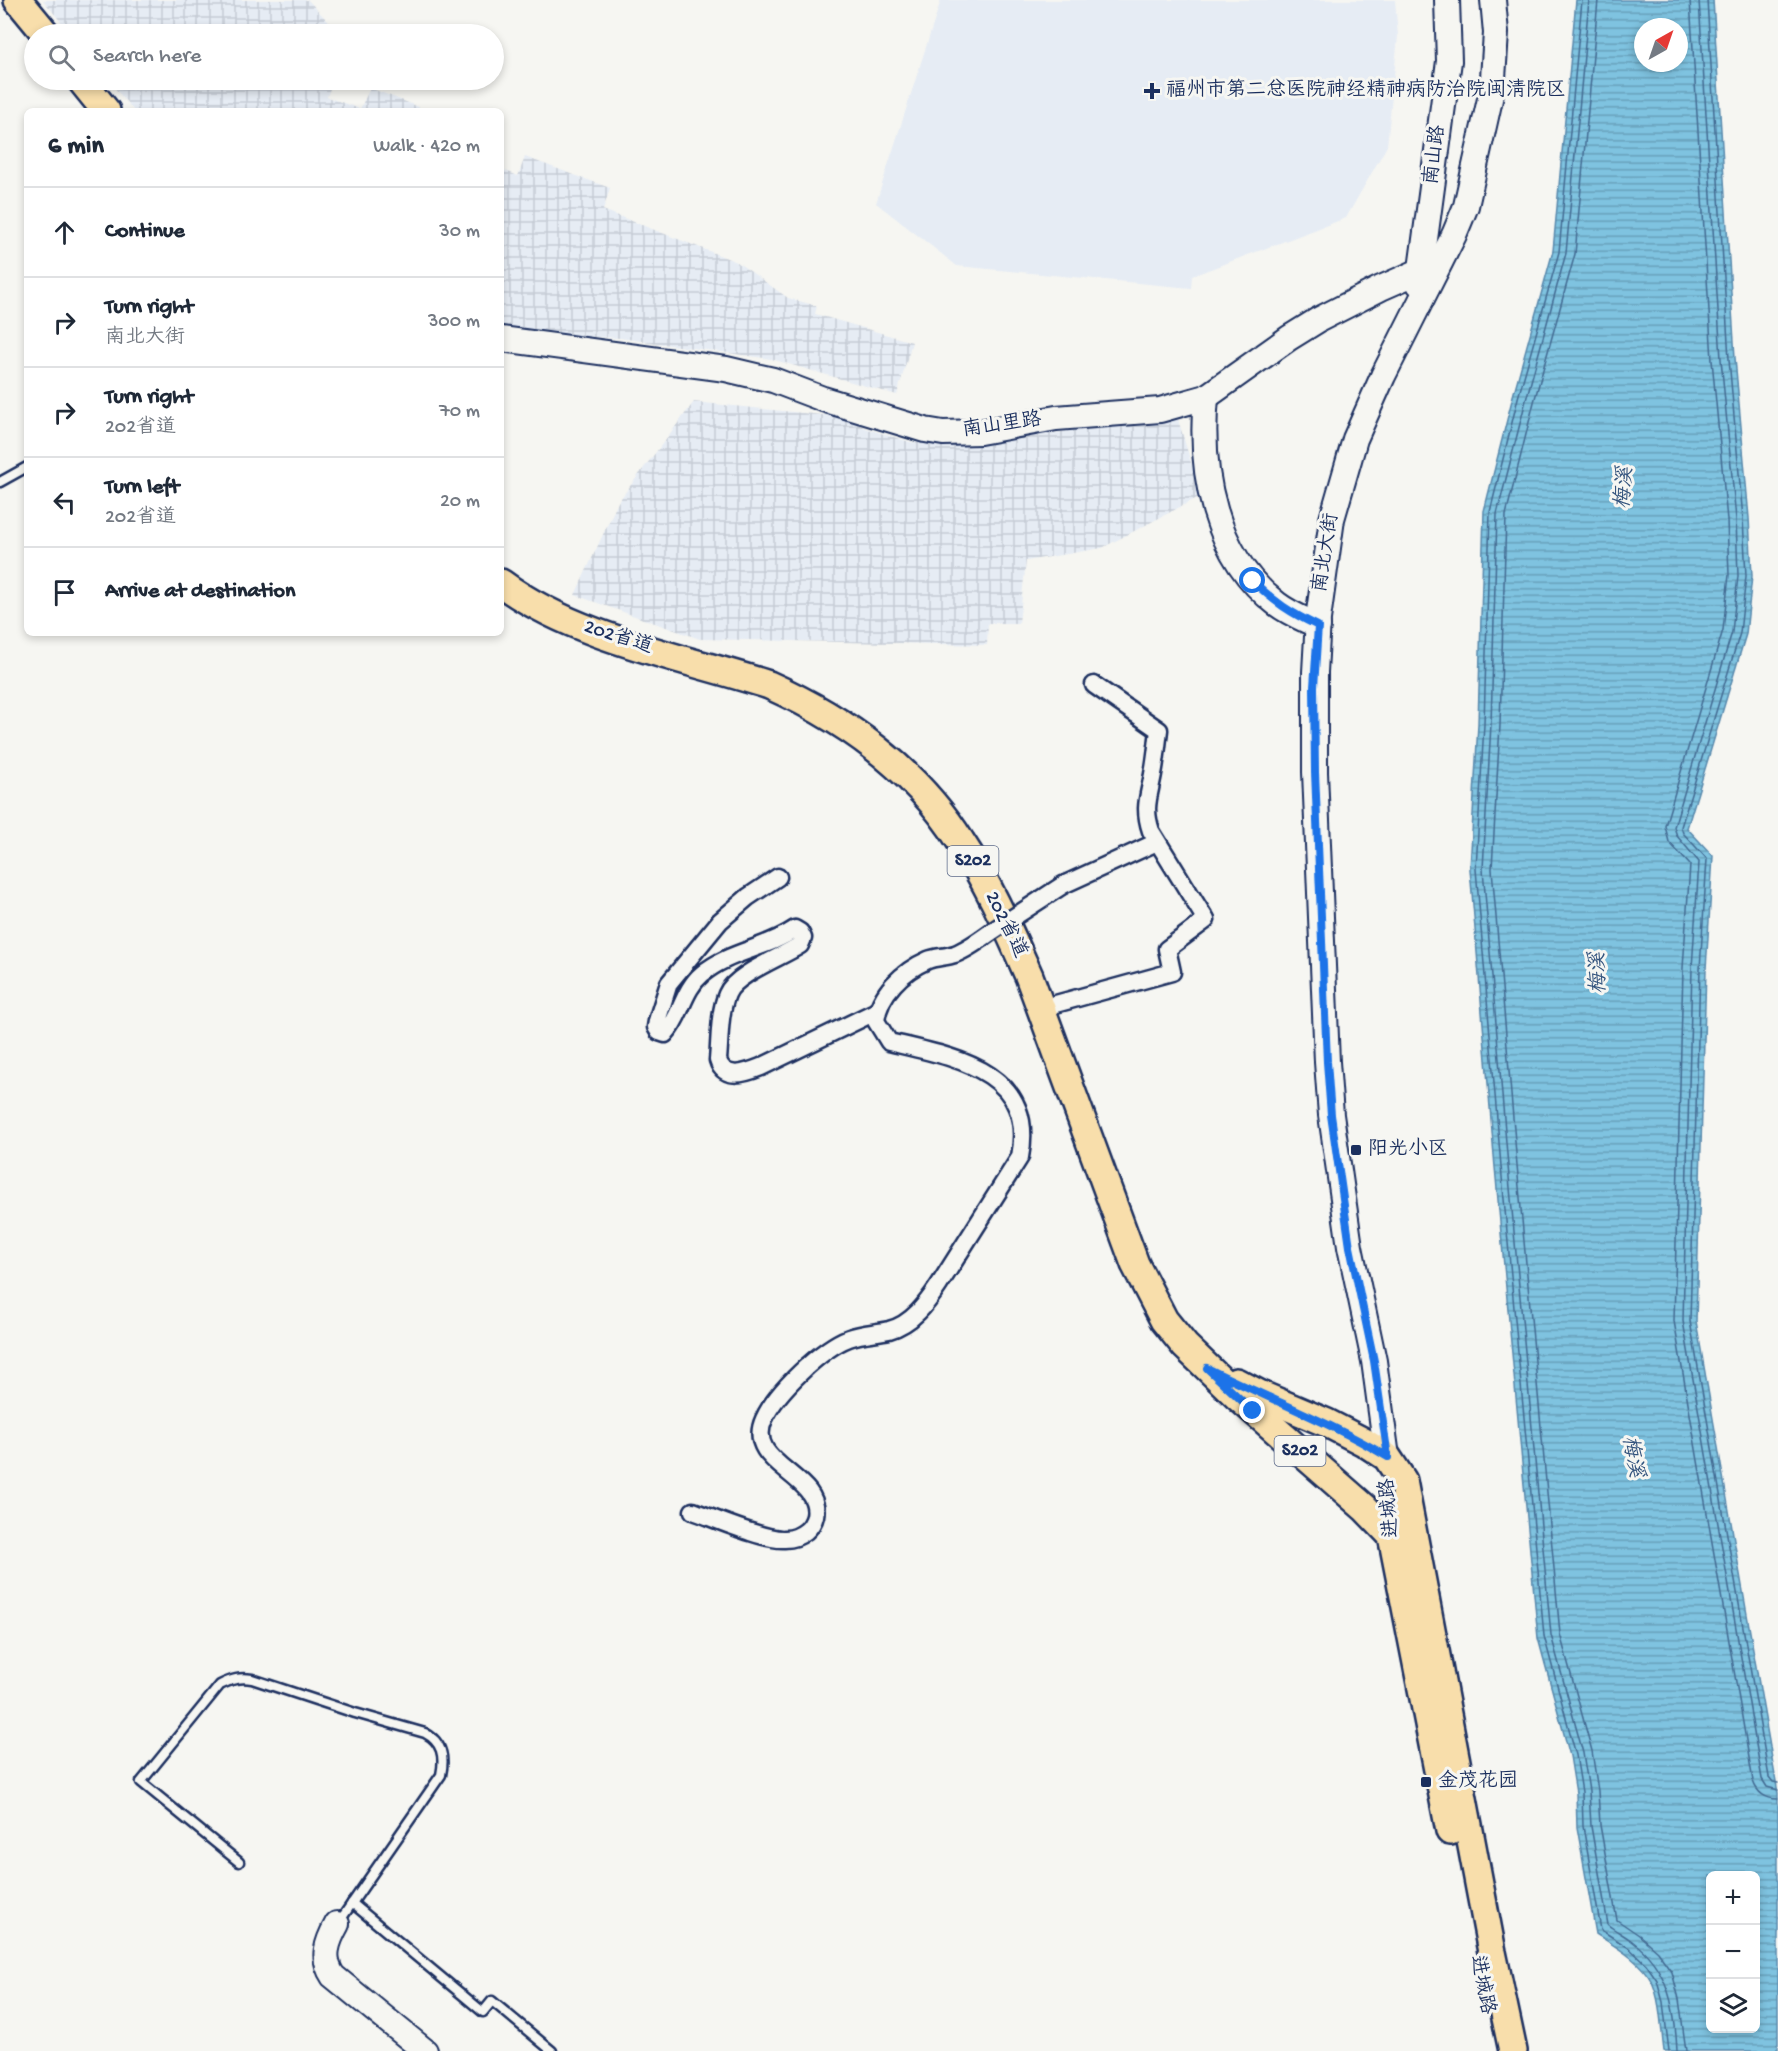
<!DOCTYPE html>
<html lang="en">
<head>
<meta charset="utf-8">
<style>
	:root { --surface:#fff; --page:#f2f2f3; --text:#1f2937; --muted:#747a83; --line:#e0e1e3 }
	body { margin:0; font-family:"Gochi Hand","LXGW WenKai TC",sans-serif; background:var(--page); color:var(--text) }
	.controls { position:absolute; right:18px; bottom:18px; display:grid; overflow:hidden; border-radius:9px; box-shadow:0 3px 9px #0003 }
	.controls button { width:54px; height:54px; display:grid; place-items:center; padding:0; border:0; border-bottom:2px solid var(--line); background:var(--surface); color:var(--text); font:30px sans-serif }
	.compass { position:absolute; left:1634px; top:18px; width:54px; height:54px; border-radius:50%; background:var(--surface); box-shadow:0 3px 9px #0003; rotate:40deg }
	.stop { position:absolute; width:18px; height:18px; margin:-14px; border:4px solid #1a73e8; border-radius:50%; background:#fff }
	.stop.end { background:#1a73e8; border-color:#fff; box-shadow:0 2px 6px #0008 }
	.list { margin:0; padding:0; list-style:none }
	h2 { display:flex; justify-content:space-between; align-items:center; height:78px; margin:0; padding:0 24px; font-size:26px }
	h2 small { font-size:20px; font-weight:400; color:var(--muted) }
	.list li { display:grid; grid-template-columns:39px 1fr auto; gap:18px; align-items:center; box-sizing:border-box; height:90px; padding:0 24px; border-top:2px solid var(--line) }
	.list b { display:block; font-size:22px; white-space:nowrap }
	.list p { margin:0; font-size:20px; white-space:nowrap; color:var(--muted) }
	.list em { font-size:20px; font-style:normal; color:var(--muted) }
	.icon { flex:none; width:33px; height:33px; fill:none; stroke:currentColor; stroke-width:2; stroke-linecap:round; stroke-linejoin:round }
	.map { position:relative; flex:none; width:1778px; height:2051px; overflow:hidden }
	.search { position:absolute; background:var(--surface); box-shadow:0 3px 9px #0003; left:24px; top:24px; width:480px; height:66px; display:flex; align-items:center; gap:15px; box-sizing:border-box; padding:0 21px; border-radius:33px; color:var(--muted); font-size:22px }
	.panel { position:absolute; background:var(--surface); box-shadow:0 3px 9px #0003; left:24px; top:108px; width:480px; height:528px; border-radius:9px }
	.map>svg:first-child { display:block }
	.built { fill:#e6ecf4 }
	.industrial { fill:url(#industrial-grid) }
	.water { fill:url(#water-rules); stroke:#5788ac; stroke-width:1.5; fill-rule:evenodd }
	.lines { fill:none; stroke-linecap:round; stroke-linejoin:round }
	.shore { stroke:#436a92; stroke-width:1.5 }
	.lane-casing { stroke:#1b2f5e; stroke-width:13 }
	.street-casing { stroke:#1b2f5e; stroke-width:21 }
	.secondary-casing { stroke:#1b2f5e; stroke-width:28 }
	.primary-casing { stroke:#1b2f5e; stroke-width:32 }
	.lane { stroke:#f6f6f2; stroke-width:8 }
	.street { stroke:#f6f6f2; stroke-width:16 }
	.secondary { stroke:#f6f6f2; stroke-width:24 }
	.primary { stroke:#f8deab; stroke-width:27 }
	.street-bridge-casing { stroke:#1b2f5e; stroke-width:21; stroke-linecap:butt }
	.street-bridge { stroke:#f6f6f2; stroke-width:16 }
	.route { stroke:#1a73e8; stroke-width:8 }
	.poi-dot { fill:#1b2f5e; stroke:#f6f6f2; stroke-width:2 }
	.labels { text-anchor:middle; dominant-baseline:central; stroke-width:6; stroke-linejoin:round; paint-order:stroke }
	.shield { fill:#f6f6f2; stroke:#5d6b8a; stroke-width:1.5 }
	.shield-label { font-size:18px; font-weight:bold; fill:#1b2f5e }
	.poi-label { font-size:20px; fill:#1b2f5e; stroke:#f6f6f2; text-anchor:start }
	.street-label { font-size:20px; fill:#1b2f5e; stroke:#f6f6f2 }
	.water-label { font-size:21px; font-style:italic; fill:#34547e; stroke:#f6f6f2 }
</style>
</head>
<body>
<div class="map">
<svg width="1778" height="2051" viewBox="0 0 1778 2051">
	<defs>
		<pattern id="industrial-grid" width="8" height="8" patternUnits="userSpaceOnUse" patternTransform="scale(1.5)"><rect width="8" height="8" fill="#e6ecf4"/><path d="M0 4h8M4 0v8" fill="none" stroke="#c5cbd4"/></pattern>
		<pattern id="water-rules" width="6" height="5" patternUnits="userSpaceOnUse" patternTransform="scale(1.5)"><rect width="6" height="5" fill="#7fc3e0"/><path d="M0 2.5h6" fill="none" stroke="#679fb9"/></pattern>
	</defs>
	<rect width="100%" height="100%" fill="#f6f6f2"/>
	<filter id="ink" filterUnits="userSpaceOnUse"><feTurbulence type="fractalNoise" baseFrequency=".0167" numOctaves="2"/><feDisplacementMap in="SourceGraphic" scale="12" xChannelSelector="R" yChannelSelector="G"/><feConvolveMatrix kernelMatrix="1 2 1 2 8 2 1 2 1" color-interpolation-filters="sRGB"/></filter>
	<g filter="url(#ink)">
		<!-- built -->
		<path class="built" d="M941,0h454l3,36 -11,110 -41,72 -154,58 -1,12 -234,-22 -81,-63z"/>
		<!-- industrial -->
		<g class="industrial">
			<path d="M43,0h265l32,34h-269z"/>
			<path d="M108,80h225l-6,17 33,12 10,-21 49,19 -1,4h-284z"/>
			<path d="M525,157l85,31 -7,22 134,52 51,36 29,8 -2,8 97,28 -15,53 -126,-36 -151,-21 -119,-5v-164l17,7z"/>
			<path d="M694,402l149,15 25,12 42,13 30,3 37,-1 200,-28 24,80 -99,52 -76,13 -7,62h-31l-1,22 -287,-6 -125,-44 43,-93z"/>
		</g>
		<!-- water -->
		<path class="water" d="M1576,0h137l22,358 14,160 3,58 -6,58 -59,194 26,28 -7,113 -10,352 82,472v258h-114c-3,-21 -3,-49 -12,-69 -12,-22 -36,-35 -56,-48l-19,-107 -1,-34 -6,-37 -32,-118 -43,-471 -25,-298 8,-145 6,-213 29,-115 40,-145zM1643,27h36v36h-36zM1710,1876h46v152h-46z"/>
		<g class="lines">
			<!-- shore -->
			<g class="shore">
				<path d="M1582,0l-23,252 -41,146 -28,114 -6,212 -8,145 25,297 43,470 32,119 6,37 1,34 18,104 28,18 17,16 11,16 6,22 6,49"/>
				<path d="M1589,0l-23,253 -40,147 -29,114 -6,210 -8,145 25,297 43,469 32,118 6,38 2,35 17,99c8,6 16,10 24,16 37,28 43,66 45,110"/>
				<path d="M1598,0l-23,254 -41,148 -28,113 -6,210 -8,144 25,296 43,469 32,117 6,40 2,34 17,95 22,15 18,16 15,21 7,27 7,52"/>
				<path d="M1690,0l22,360 15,160 2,55 -6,55 -58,196 4,16 21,23 -7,103 -9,353 79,460c4,12 12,18 25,18"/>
				<path d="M1699,0l22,359 15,160 2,57 -6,56 -58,195 3,9 22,26 -7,106 -9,353 79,458 5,8 11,3"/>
				<path d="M1707,0l22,359 14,160 3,57 -6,57 -59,194 2,6 24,26 -7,110 -10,352 79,456 4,5 5,1"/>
			</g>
			<!-- lane casing -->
			<g class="lane-casing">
				<g id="lane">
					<path d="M0,482l27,-15"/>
					<path d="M239,1862l-98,-80 79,-97c12,-6 20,-8 32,-6l103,34 70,20c17,9 20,23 16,42l-102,147"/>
					<path d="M352,1903l131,109 9,-11 60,50"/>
				</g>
			</g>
			<!-- street casing -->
			<g class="street-casing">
				<g id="street">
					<path d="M778,877l-30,20 -28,24 -51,62 -12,38 -1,6 3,5 6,2c16,-17 18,-44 37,-60 27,-23 64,-25 93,-45l5,3 3,6 -3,7c-18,12 -65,29 -73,49 -8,19 -7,45 -9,66 6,21 28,13 43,7l116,-56"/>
					<path d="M1063,885l94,-43"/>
					<path d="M1041,1008l131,-36 -5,-23 39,-29 -55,-89c-8,-24 -2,-34 2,-57 3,-15 4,-29 6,-44l-65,-45"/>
					<path d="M693,1511c20,7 73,30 92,28 7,0 15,-3 21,-8 4,-3 8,-10 9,-15 8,-41 -72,-51 -51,-97 12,-27 58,-71 85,-81 13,-5 27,-5 40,-8 23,-6 38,-27 50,-45l81,-128c17,-87 -67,-100 -131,-115l-13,-21c3,-28 27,-50 52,-61 8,-3 18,-3 27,-6 13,-5 25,-14 36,-22"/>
				</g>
			</g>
			<!-- secondary casing -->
			<g class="secondary-casing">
				<g id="secondary">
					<path d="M1419,284l30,-223 -2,-61"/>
					<path d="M501,339l225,30 47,11 50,19 102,31 18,3 37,-1 76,-14 104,-8 46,-13 83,-59 29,-18 63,-32 59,-26"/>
					<path d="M1206,397c-7,74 8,159 71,207 13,10 27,15 41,22"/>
					<path d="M1387,1457l-13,-96 -24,-114 -19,-132 -4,-53 -12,-290v-100l3,-53 14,-100 23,-80 28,-63 71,-141 12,-29 24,-107 3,-21 3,-45 -3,-33"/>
					<path d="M337,1924c-10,18 -16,34 -4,52l92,75"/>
				</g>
			</g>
			<!-- primary casing -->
			<g class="primary-casing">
				<g id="primary">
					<path d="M18,0l28,34"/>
					<path d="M81,80l25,31"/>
					<path d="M501,583c74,55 181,74 268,102 76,34 147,85 192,157 28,42 48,89 68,134l106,288 29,56 21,26 52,50 128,112 27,28"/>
					<path d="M1236,1382l25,13 66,28 37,19 23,15 16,24 89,471 21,99"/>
					<path d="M1390,1518l2,18 58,295"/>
				</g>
			</g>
			<!-- lane -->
			<use href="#lane" class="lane"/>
			<!-- street -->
			<use href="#street" class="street"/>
			<!-- secondary -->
			<use href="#secondary" class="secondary"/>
			<!-- primary -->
			<use href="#primary" class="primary"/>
			<!-- street-bridge casing -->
			<g class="street-bridge-casing">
				<path id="street-bridge" d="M991,932l72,-47"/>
			</g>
			<!-- street-bridge -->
			<use href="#street-bridge" class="street-bridge"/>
		</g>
	</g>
	<g class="lines" filter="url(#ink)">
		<!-- route -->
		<path class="route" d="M1253,581c21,21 38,32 65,45l-4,61 1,85 12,290 4,53 19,132 24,114 14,96c-58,-35 -121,-59 -181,-89l46,43"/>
	</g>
	<!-- markers -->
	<g class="poi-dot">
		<path d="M1149 82h6v6h6v6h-6v6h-6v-6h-6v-6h6z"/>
		<rect x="1350" y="1144" width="12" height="12" rx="3"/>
		<rect x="1420" y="1776" width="12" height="12" rx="3"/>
	</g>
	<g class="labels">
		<!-- shield labels -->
		<g class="shield">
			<rect x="947.5" y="846" width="51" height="30" rx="4.5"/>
			<rect x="1274.5" y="1436" width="51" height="30" rx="4.5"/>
		</g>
		<g class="shield-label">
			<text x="973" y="861">S202</text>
			<text x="1300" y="1451">S202</text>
		</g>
		<!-- poi labels -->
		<g class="poi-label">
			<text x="1166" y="91">福州市第二总医院神经精神病防治院闽清院区</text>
			<text x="1368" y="1150">阳光小区</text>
			<text x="1438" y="1782">金茂花园</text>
		</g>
		<!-- street labels -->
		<g class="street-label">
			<text transform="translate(1436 155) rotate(-83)">南山路</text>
			<text transform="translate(1002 426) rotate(-8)">南山里路</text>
			<text transform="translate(1327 553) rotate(-81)">南北大街</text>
			<text transform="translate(618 638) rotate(18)">202省道</text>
			<text transform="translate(1005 925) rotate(64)">202省道</text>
			<text transform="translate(1391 1508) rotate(-95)">进城路</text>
			<text transform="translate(1481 1985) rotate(79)">进城路</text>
		</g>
		<!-- water labels -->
		<g class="water-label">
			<text transform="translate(1626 488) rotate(-86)">梅溪</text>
			<text transform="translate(1600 973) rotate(-92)">梅溪</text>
			<text transform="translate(1631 1457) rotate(79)">梅溪</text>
		</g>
	</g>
</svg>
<div class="controls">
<button>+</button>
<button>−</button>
<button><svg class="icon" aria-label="layers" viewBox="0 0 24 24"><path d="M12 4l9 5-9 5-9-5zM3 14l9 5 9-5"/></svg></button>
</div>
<svg class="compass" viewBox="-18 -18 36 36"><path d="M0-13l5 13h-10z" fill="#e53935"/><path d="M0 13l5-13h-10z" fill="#747a83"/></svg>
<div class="stop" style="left:1253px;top:581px"></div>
<div class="stop end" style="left:1253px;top:1411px"></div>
<div class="search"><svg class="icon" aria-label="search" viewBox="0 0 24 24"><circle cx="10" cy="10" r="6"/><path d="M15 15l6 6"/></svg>Search here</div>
<section class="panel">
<h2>6 min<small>Walk · 420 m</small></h2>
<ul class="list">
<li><svg class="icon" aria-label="ahead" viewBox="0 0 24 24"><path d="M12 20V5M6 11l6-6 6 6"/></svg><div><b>Continue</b></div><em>30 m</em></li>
<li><svg class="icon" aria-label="right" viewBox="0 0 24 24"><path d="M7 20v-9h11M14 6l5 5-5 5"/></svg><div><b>Turn right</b><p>南北大街</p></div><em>300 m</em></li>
<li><svg class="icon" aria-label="right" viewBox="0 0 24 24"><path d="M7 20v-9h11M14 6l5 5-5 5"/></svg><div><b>Turn right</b><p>202省道</p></div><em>70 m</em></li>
<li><svg class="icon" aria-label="left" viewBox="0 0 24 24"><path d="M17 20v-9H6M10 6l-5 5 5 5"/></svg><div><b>Turn left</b><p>202省道</p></div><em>20 m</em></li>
<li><svg class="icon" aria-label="arrive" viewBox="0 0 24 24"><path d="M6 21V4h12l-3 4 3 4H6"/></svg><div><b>Arrive at destination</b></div></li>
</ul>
</section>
</div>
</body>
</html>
